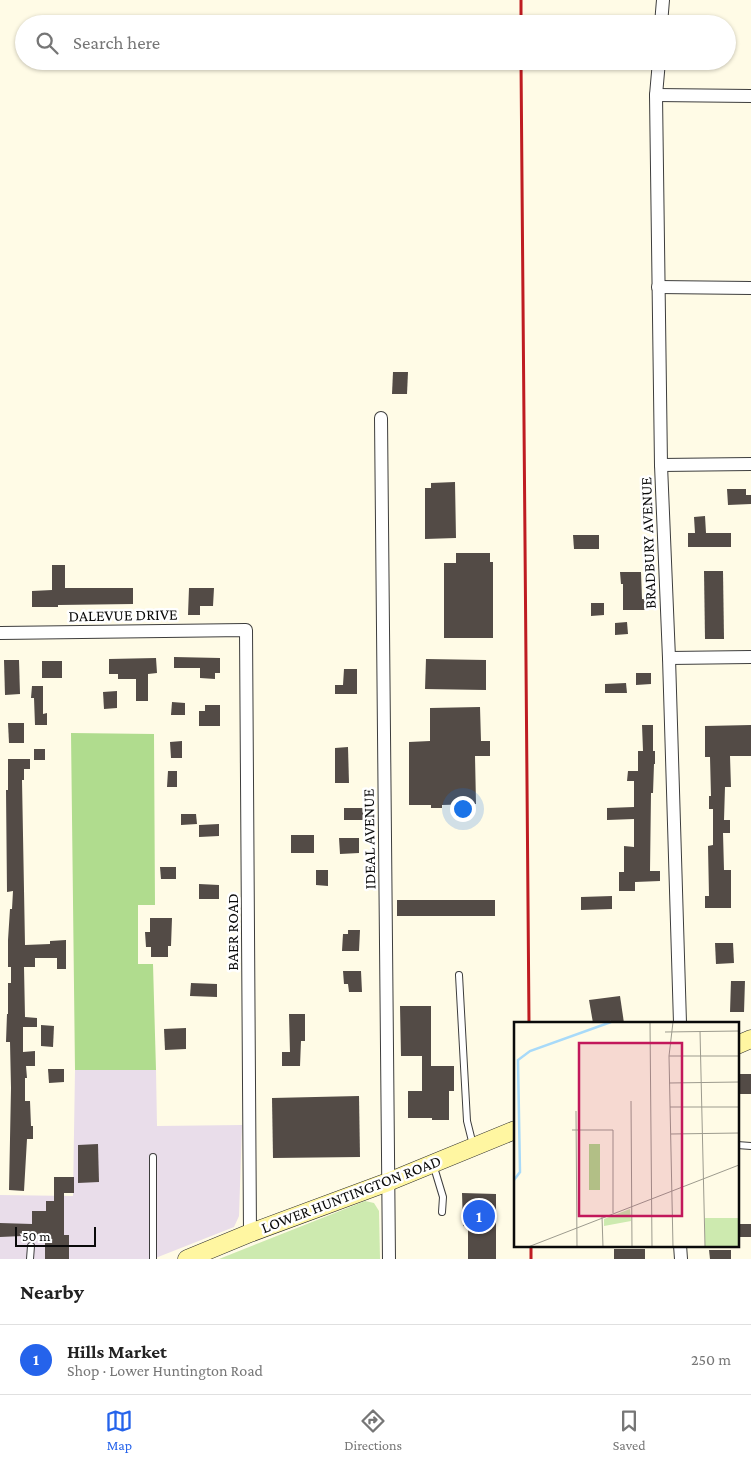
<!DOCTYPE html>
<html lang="en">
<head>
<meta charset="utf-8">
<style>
	:root { --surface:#fff; --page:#f2f2f2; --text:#222; --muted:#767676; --line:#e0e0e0; --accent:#2563eb }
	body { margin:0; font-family:"Crimson Pro",serif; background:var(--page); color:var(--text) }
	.scale { position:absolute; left:15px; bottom:12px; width:81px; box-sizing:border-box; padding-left:5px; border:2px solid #0a0a0a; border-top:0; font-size:14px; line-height:18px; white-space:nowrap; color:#0a0a0a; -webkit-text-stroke:4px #fff; paint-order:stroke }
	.you { position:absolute; left:462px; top:808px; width:18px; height:18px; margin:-12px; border:4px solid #fff; border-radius:50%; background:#1a73e8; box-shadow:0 0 0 8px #1a73e833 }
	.badge { display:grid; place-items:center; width:32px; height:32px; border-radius:50%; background:var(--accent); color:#fff; font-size:16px; font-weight:700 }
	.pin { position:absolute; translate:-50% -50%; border:2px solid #fff; box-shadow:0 1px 5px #0006 }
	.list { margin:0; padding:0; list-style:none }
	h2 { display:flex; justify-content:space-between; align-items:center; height:65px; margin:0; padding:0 20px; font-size:21px }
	h2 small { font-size:16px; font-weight:400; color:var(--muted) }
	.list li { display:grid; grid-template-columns:32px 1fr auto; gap:15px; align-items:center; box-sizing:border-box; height:70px; padding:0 20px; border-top:1px solid var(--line) }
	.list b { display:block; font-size:19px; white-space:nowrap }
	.list p { margin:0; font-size:16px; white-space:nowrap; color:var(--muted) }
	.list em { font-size:16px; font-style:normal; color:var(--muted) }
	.icon { flex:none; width:28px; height:28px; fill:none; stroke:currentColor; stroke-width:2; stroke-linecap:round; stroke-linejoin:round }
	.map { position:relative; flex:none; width:751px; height:1259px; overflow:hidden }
	.search { position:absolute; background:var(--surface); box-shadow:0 1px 4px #0004; left:15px; right:15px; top:15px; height:55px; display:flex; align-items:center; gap:12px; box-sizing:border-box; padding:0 18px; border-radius:28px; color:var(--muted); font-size:19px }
	.sheet { height:135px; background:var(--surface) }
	nav { display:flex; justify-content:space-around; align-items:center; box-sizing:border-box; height:70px; border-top:1px solid var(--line); background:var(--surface); font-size:14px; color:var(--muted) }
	nav a { display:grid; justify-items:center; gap:2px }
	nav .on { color:var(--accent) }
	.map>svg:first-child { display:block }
	.industrial { fill:#e9ddea }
	.green { fill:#cdeaaf }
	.forest { fill:#b0dc8e }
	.building { fill:#534b46 }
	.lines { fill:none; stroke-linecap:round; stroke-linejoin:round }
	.lane-casing { stroke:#3d3d3d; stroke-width:8 }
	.street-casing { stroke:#3d3d3d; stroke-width:14 }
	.secondary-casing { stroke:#2c2c2c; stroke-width:19 }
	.lane { stroke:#fff; stroke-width:6 }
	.street { stroke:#fff; stroke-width:12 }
	.secondary { stroke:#fff6a1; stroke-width:18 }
	.rail { stroke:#bf1c21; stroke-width:3 }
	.labels { text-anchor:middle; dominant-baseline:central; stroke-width:5; stroke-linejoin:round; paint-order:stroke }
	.street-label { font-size:16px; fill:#0a0a0a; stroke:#fff }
	.inset-river { fill:none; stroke:#a8daf9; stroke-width:2.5 }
	.inset-road { fill:none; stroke:#9d9b8e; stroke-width:1 }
	.view { fill:#c2185b; fill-opacity:0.15; stroke:#c2185b; stroke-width:2.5 }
	.inset-edge { fill:none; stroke:#0a0a0a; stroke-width:2.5 }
</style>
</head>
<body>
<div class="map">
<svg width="751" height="1259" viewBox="0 0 751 1259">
	<rect width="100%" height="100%" fill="#fffbe6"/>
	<!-- industrial -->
	<path class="industrial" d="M75,1070h81l1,56 85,-1 -3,91 -5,11 -81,32h-153v-64l73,1z"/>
	<!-- green -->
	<path class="green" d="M365,1201l9,2 5,8 1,48h-161z"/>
	<!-- forest -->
	<path class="forest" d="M71,733l83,1 1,171h-17v59h15l3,106h-81z"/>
	<!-- building -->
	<g class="building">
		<path d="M393,372h15l-1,22h-15z"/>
		<path d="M455,482l1,56 -31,1v-51h6v-5z"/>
		<path d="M727,489h19v6h5v9l-23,1z"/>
		<path d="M705,516l1,17h25v14h-43v-14h7l-1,-16z"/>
		<path d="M573,535h26v14h-25z"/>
		<path d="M456,553h34v9h3v76h-49v-75h12z"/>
		<path d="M52,565h13v23h68v16l-75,1v2h-26v-16l20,-1z"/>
		<path d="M704,571h19l1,68h-19z"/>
		<path d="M620,572h21l1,27h6v11h-25v-26h-2z"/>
		<path d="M189,588h25l-1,18h-13v9h-12z"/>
		<path d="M591,603h13v12l-13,1z"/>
		<path d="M627,622l1,12 -13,1v-12z"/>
		<path d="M174,657l46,1v15h-5v6l-15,-1v-10h-26z"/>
		<path d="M156,658l1,15 -9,1v27h-12v-22h-18v-5h-9v-15z"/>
		<path d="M426,659l60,1v30l-61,-1z"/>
		<path d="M4,660h15l1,34 -15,1z"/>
		<rect x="42" y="661" width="20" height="17"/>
		<path d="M344,669h13v25h-22v-9h8z"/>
		<path d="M636,673h15v11l-15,1z"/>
		<path d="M626,683l1,10h-22v-9z"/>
		<path d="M32,686h11v28l4,-1v12h-12l-1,-27h-3z"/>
		<path d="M117,691v17l-13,1 -1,-17z"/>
		<path d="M172,702l13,1v12h-14z"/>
		<path d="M205,705h15v21h-21v-15h6z"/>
		<path d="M480,707l1,34h9v15h-15l1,48 -34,1v3h-11v-3h-22v-63l21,-1v-33z"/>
		<path d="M8,723h16v20h-15z"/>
		<path d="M642,725h11v26h2v13h-1l-1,29h-2l-1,78h10v10l-25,1v9h-16v-19h5v-26l10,1v-28l-27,1v-12l27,-1v-26h-7l1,-10h10v-20h5z"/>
		<path d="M751,725v31h-21l1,31h-6l-1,33h6v13h-7l1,37h7v38h-26v-12h4l-1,-50 5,-1v-36h-4v-13h2l-1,-39h-5v-31z"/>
		<path d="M182,741v17h-11l-1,-16z"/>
		<path d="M348,747l1,36h-14v-35z"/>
		<rect x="34" y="749" width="11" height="11"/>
		<path d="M8,759h22v10h-6v11h-2l3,165 25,-1v-3l16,-1v29h-9v-11h-22v9h-11l1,50 12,1v9h-14v25l12,-1v15h-9l1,12h-2v23h5l1,25h2v13h-6l-3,52 -15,-1 2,-102 -1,-46h-4l1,-28h1v-31h3v-16h-3v-27l2,-31h2l1,-18 -6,1 -1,-102h2z"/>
		<path d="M168,771h9v16h-10z"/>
		<path d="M344,808h20l-1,12h-19z"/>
		<path d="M181,814h15l1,10 -16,1z"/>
		<path d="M219,824v12l-20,1v-12z"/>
		<rect x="291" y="835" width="23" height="18"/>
		<path d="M339,838h20v15l-19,1z"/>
		<path d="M160,867h16v12h-15z"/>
		<path d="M316,870h12v16l-12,-1z"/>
		<path d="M199,884l20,1v14h-20z"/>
		<path d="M612,896v13l-31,1v-13z"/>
		<rect x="397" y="900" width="98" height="16"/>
		<path d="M150,918h22l-1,28h-3v11h-17v-10h-5l-1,-15h5z"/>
		<path d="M348,930h12l-1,21h-17l1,-17h5z"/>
		<path d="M715,943h18l1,20 -18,1z"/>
		<path d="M343,971h18l1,21h-13l-1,-8h-4z"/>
		<path d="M731,981h14l-1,31h-14z"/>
		<path d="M191,983l26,1v13l-27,-1z"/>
		<path d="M620,996l4,27h-31l-4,-23z"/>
		<path d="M400,1006h31v60h23v25h-5v29h-17v-2h-24v-27h14v-35h-21z"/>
		<path d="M289,1014h16v27h-4l-1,25h-18v-14h8z"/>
		<path d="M41,1025l13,1 -1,21 -12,-1z"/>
		<path d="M186,1028v21l-21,1 -1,-21z"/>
		<path d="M48,1069h16v13l-15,1z"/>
		<rect x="737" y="1074" width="14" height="20"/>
		<path d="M359,1096l1,61 -87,1 -1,-60z"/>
		<path d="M98,1144l1,38 -21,1v-38z"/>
		<path d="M54,1177h20v16h-10v42h5v24h-24v-24l-45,2v-14l32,1v-13h14v-10h8z"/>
		<path d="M462,1193l34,1v65h-28v-32l-5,-1z"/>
		<rect x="737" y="1224" width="14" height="13"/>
		<rect x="614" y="1249" width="31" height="10"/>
		<path d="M709,1250h22v9h-21z"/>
	</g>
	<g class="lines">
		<!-- lane casing -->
		<g class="lane-casing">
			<g id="lane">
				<path d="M459,975l8,146 6,24"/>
				<path d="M737,1145l14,1"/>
				<path d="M433,1164l10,33 -1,15"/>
				<path d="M30,1259l1,-13"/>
				<path d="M153,1259v-102"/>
			</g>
		</g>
		<!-- street casing -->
		<g class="street-casing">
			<g id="street">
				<path d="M661,24l2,-24"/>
				<path d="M659,61l-3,34 5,370 8,193 11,365"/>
				<path d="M656,95l95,1"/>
				<path d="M658,287l93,1"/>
				<path d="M381,418l8,841"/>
				<path d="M661,465l90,-1"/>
				<path d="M0,633l246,-3 4,603"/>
				<path d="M669,658l82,-1"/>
				<path d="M680,1245l1,14"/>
			</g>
		</g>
		<!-- secondary casing -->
		<g class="secondary-casing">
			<g id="secondary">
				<path d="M737,1045l14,-6"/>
				<path d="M187,1259l63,-26 138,-51 127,-52"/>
			</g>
		</g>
		<!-- lane -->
		<use href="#lane" class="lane"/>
		<!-- street -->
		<use href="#street" class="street"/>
		<!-- secondary -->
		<use href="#secondary" class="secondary"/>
		<!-- rail -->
		<g class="rail">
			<path d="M521,0v24"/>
			<path d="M521,61l8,962"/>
			<path d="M531,1245v14"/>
		</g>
	</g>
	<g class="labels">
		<!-- street labels -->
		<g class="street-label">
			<text transform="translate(648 543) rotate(-92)">BRADBURY AVENUE</text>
			<text transform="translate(123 615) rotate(-1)">DALEVUE DRIVE</text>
			<text transform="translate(369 839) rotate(-91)">IDEAL AVENUE</text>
			<text transform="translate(232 932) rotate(-90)">BAER ROAD</text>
			<text transform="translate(351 1194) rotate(-21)">LOWER HUNTINGTON ROAD</text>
		</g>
	</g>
	<!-- overview -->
	<g transform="translate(514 1022)">
		<rect width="225" height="225" fill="#fffbe6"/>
		<path d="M116,187l1,12 -27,5v-7zM191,196h34v29h-34z" fill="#cdeaaf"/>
		<path d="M75,122h11v46h-11z" fill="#b0dc8e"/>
		<path class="inset-river" d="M0,158l6,-8 -2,-112 12,-9 81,-29"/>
		<path class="inset-road" d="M136,0l2,225M186,9l5,216M151,10l74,-1M155,34h70M155,61l70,-1M117,79l1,146M156,85h69M62,89l1,136M58,108h41v83M157,112l68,-1M88,195l1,30M14,225l211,-82M159,225l-4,-191 4,-34"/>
		<path class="view" d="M65,21h103v173h-103z"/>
		<rect width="225" height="225" class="inset-edge"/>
	</g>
</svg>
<div class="scale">50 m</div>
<div class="you"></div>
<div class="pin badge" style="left:479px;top:1216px">1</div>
<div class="search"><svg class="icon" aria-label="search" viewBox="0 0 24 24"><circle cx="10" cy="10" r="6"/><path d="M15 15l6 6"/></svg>Search here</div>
</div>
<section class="sheet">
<h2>Nearby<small></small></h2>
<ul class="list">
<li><span class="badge">1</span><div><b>Hills Market</b><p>Shop · Lower Huntington Road</p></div><em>250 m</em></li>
</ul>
</section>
<nav>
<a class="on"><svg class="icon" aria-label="map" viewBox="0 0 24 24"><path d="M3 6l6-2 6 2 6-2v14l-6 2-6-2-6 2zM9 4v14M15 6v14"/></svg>Map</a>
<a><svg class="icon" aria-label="directions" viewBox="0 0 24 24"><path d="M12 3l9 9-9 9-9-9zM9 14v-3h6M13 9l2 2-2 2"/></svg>Directions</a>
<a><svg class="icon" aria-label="saved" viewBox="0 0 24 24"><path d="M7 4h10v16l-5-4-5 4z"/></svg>Saved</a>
</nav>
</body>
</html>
